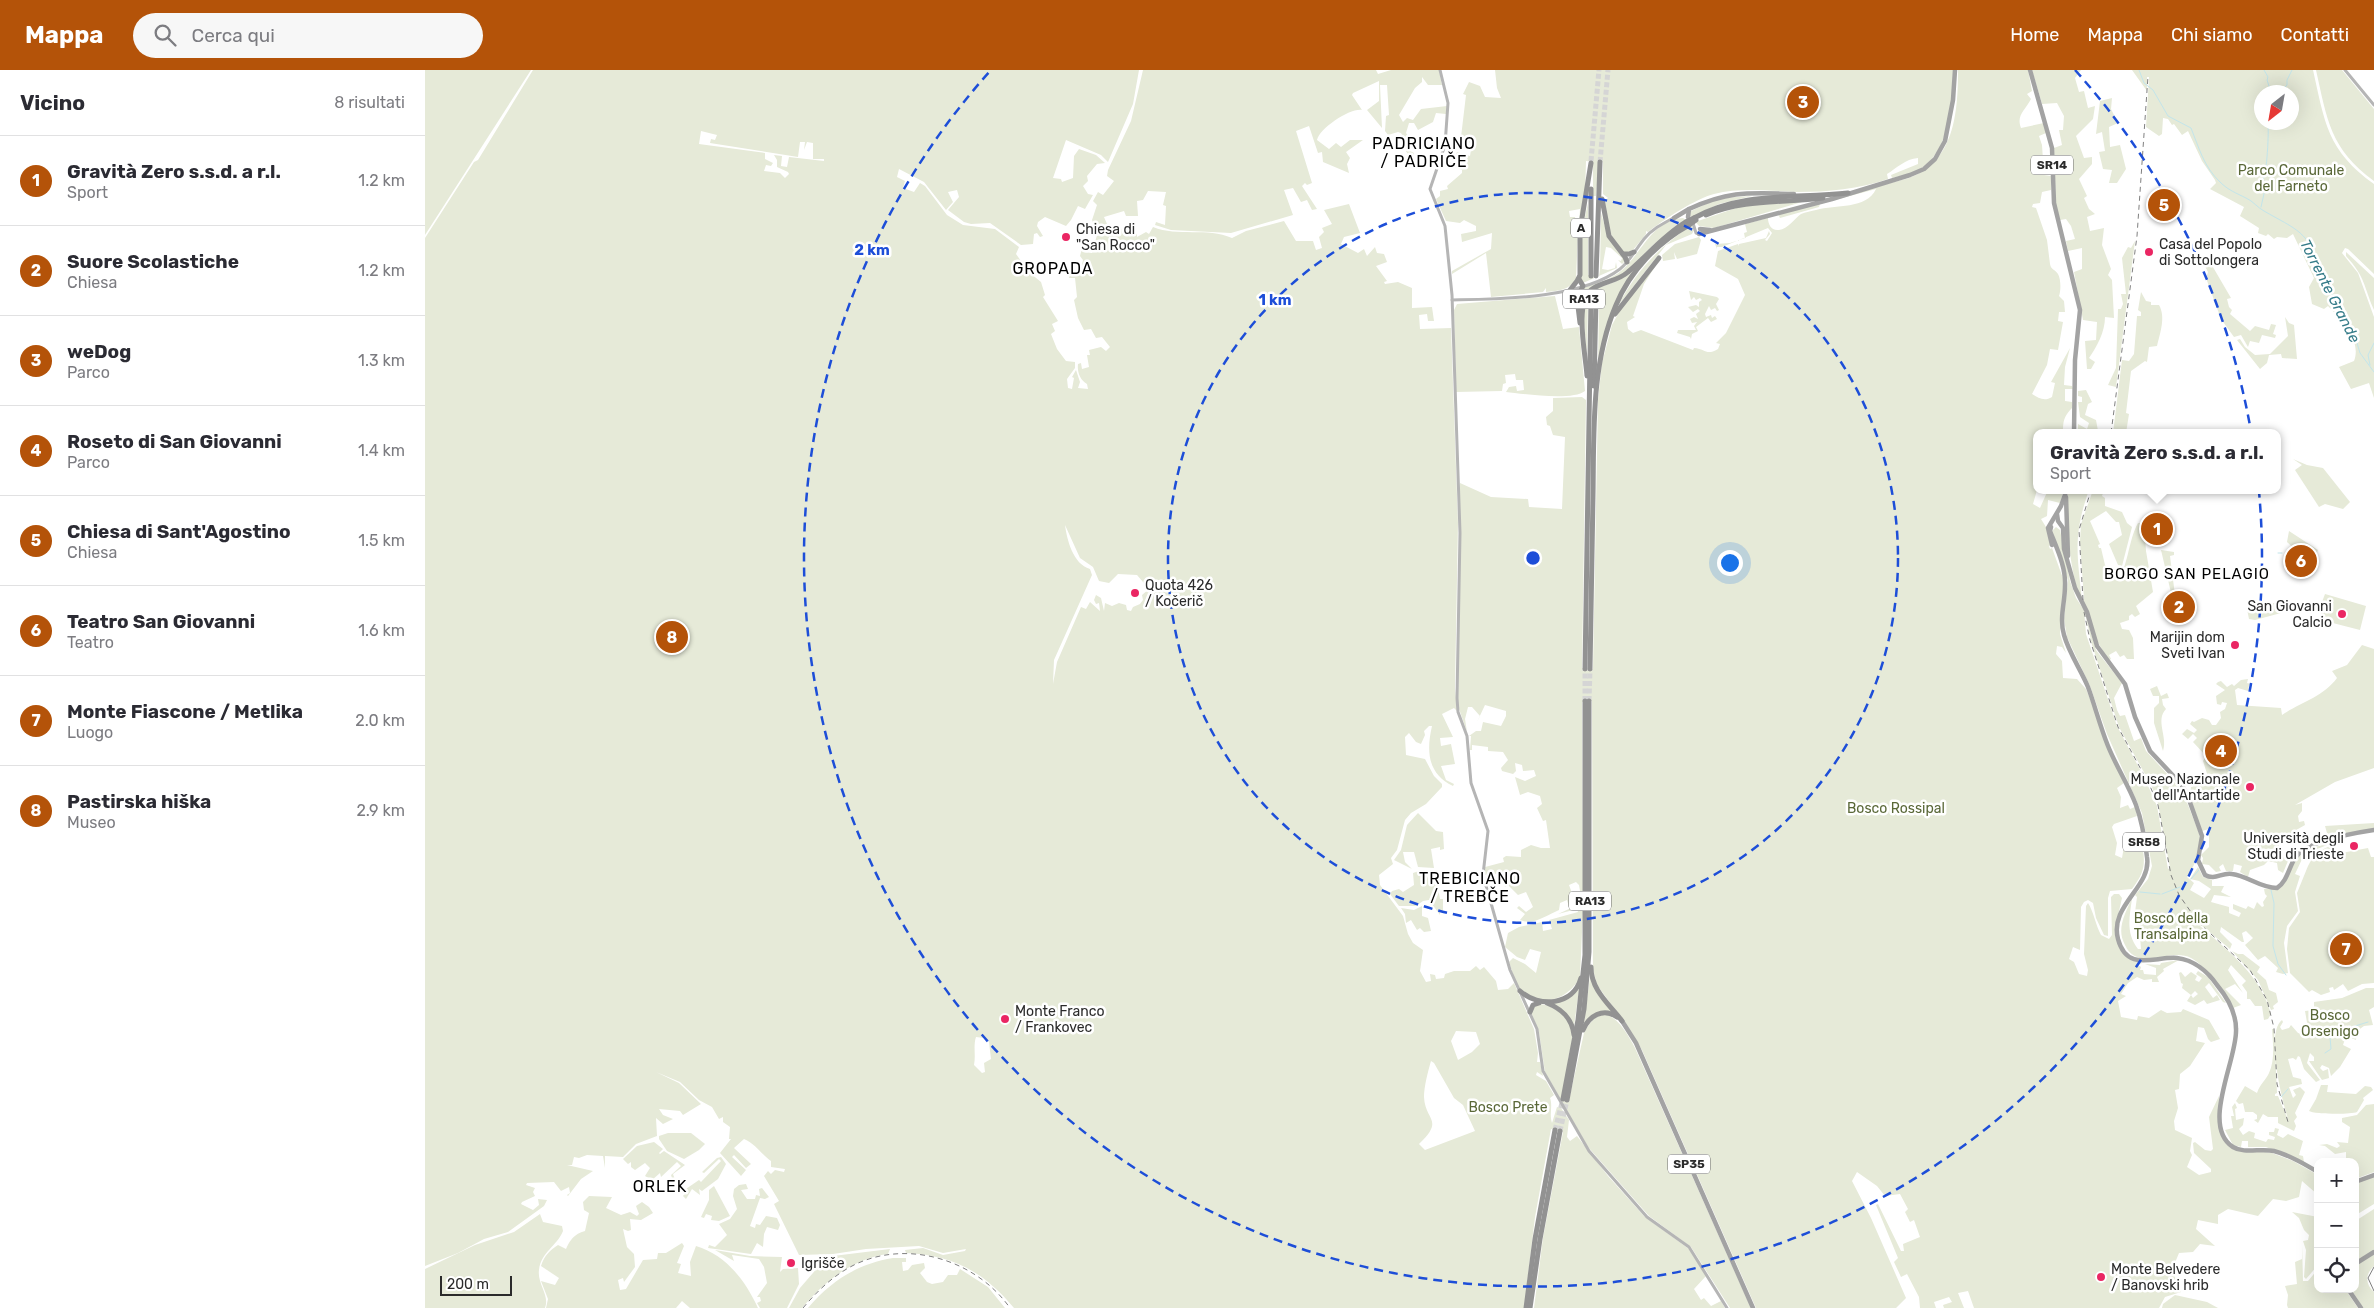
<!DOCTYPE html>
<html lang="it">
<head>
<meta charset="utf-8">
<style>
	:root { --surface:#fff; --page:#f7f7f7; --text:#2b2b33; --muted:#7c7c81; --line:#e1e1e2; --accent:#b45309 }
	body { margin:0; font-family:Rubik,sans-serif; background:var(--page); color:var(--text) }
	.controls { position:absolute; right:15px; bottom:15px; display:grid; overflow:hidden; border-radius:10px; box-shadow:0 5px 20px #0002 }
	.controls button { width:45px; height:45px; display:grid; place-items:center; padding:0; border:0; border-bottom:1px solid var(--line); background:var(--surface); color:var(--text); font:25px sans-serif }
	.compass { position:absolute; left:1829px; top:15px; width:45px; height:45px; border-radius:50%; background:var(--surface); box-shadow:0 5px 20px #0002; rotate:211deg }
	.scale { position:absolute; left:15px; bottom:12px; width:72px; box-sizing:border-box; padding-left:5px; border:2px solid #2b2b2b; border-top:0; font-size:14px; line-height:18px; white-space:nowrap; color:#2b2b2b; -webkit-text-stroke:4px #fff; paint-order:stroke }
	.you { position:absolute; left:1304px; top:492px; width:18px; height:18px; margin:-12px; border:4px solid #fff; border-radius:50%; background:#1a73e8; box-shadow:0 0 0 8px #1a73e833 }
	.badge { display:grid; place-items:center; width:32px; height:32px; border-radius:50%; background:var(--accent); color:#fff; font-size:16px; font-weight:700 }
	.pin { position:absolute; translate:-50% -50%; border:2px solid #fff; box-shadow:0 1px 5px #0006 }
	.popup { position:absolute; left:1608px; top:359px; width:248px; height:65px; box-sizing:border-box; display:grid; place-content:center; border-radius:10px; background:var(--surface); filter:drop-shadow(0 1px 4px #0005); font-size:16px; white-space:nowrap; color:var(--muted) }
	.popup b { font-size:19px; color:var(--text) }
	.popup::after { content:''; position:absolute; left:50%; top:100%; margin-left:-10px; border:10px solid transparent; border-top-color:var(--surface) }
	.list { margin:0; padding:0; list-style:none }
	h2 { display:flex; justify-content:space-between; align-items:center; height:65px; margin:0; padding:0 20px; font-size:21px }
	h2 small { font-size:16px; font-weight:400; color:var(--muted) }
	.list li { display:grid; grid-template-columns:32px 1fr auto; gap:15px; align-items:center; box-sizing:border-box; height:90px; padding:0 20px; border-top:1px solid var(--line) }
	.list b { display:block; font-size:19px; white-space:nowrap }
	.list p { margin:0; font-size:16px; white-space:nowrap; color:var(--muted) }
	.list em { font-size:16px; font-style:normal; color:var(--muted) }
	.icon { flex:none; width:28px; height:28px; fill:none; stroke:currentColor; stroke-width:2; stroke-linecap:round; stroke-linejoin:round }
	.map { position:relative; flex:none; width:1949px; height:1238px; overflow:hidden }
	header { display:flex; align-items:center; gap:30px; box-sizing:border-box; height:70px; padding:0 25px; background:var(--accent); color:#fff }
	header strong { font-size:24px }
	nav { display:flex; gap:28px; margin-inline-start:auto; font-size:18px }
	.search { width:350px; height:45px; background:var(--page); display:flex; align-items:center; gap:12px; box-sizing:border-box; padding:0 18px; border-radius:28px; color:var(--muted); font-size:19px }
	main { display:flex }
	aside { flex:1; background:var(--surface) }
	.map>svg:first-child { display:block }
	.green { fill:#e6ead8; fill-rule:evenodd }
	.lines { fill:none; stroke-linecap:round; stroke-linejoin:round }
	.stream { stroke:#c2e5eb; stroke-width:1 }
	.highway-tunnel { stroke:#d5d5d5; stroke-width:5; stroke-dasharray:5 2.5; stroke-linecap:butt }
	.secondary { stroke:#b5b5b5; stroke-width:3 }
	.primary { stroke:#a3a3a3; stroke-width:4.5 }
	.highway { stroke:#929292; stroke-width:5 }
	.tram { stroke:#808080; stroke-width:1 }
	.rail { stroke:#808080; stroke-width:1; stroke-dasharray:5 4; stroke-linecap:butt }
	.highway-bridge { stroke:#929292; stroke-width:5 }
	.ring { fill:none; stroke:#1d4ed8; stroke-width:2.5; stroke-dasharray:9 6 }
	.poi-dot { fill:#ea2663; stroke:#fff; stroke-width:2 }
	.labels { text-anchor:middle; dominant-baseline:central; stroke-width:5; stroke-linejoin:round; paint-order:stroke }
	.shield { fill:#fff; stroke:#6b6b6b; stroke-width:1 }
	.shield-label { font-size:12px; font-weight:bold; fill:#2b2b2b }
	.park-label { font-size:14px; fill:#5a6838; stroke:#fff }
	.poi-label { font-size:14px; fill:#2b2b2b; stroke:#fff; text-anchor:start }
	.water-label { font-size:15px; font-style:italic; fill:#367c89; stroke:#fff }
	.neighbourhood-label { font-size:15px; letter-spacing:1px; fill:#000; stroke:#fff }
	.quarter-label { font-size:16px; letter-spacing:1px; fill:#000; stroke:#fff }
	.centre { fill:#1d4ed8; stroke:#fff; stroke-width:2.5 }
	.ring-label { font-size:15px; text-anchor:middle; font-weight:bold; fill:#1d4ed8; stroke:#fff; stroke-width:5; stroke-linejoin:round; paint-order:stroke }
</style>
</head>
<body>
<header>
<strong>Mappa</strong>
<div class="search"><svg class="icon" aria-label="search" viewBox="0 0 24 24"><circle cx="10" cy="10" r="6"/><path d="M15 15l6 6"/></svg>Cerca qui</div>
<nav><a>Home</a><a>Mappa</a><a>Chi siamo</a><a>Contatti</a></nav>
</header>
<main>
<aside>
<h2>Vicino<small>8 risultati</small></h2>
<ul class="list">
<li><span class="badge">1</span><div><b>Gravità Zero s.s.d. a r.l.</b><p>Sport</p></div><em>1.2 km</em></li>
<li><span class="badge">2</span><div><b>Suore Scolastiche</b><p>Chiesa</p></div><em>1.2 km</em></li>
<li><span class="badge">3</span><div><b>weDog</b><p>Parco</p></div><em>1.3 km</em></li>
<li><span class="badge">4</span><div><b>Roseto di San Giovanni</b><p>Parco</p></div><em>1.4 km</em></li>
<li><span class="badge">5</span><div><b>Chiesa di Sant'Agostino</b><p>Chiesa</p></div><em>1.5 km</em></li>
<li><span class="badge">6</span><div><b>Teatro San Giovanni</b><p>Teatro</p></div><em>1.6 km</em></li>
<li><span class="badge">7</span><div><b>Monte Fiascone / Metlika</b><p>Luogo</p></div><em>2.0 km</em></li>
<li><span class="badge">8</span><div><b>Pastirska hiška</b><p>Museo</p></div><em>2.9 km</em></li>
</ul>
</aside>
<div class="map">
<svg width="1949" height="1238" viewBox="0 0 1949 1238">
	<rect width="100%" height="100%" fill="#fff"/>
	<!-- green -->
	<g class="green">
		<path d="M0,0h106l-106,165z"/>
		<path d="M108,0h606l-6,34 -25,58 -7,-7 -35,-15 -13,38 8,1 1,3 11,-4 1,-22 5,-7 17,6 9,8 -8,1 -10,12 1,5 -5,5 5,8 5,1 -8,14 -7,-3 -7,14 -5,6 -21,-9 -7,5 -1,4 6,10 -3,1 -3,-4 -3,1 -1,10 -12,1 -31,-22 -19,1 -7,-2 -16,-12 11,-13 -2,-7 -9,2 5,10 -7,8 -22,-28 -25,-13 -2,8 8,4 -2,7 11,4 6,-9 5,3 22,29 16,10 32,4 24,18 -3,7 5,7 9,2v10l11,9 4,13 -2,2 15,24 -6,3 3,7 -4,3 6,15 9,12 9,1v6l-8,11 1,9 4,1 2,-11 -2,-1 4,-7 4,12 -2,6 10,1 -1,-5c-7,-4 -10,-12 -9,-20l3,-1 1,6 7,-2 -2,-12h3l-1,-5 12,-3 5,4 4,-4 -8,-10 -6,1 -5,-9 -7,1 -6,-12 -4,-18 3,-3 -2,-19h-6l1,-4h10l3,-14 -3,-4 2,-8h2l-1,4 9,1 5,-18 12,-2 6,-6 6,2 9,-4 2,8 5,1v3l9,-5 3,2 4,-7c25,10 54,0 79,11l14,-7 38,-10 12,20h17l3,9 6,-2 -3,-11 5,-5 -2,-4 10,-4 -8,-14 25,-6 11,29 -16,4 -3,7 17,9 6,-4 3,7 8,-9 2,6 7,1 3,8 -11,4 11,15 -3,1 1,2 13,-2 14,6v20l20,-1 2,14h-6l-1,-7 -8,1 1,14 31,-1 7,195 -3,165 2,23 -3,-3 -12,6 11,23 -13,1 1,8 10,-2 4,20 -14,2 5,14 8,4 -1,2c-25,-12 -27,-34 -21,-60h-3l-5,5 1,4 -4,9 -5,-2 -7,-9 -4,4 1,18 19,4 9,17 8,8v3l-16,17 -15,9 -6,7 -8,30 -6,8 2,6 -14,11 1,10 23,31 5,18 5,9 10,7 -3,21 6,11 5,-1 -1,-7 5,1 1,4 8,-1 1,-4 9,-3h16l6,-5 4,4 4,-3 12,14 2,9 10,-1 6,-6 20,46 4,24 -1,9h3l3,14 -6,-4 -1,3 10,6 8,14 -4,3c3,8 -1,16 2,25l5,-16 4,1 8,12 -2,17 3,4 7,-5 31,40 36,40 45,33 17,27 -12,13 7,11 3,-2 7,8 10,-5 4,7h-191l9,-70 20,-106 -12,-3 -16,88 -11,91h-510c-30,-36 -61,-53 -108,-55l-1,-3 18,-2 20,7 22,-4 1,-2 -23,4 -24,-7 -53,3 -33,5 -34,1 -25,-51 5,-3 -15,-25 4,-5 3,3 4,-4 9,2 1,-3 -14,-2v-6c-9,-6 -15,-17 -27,-22l-10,9 17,16 -5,4 -12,-13 -2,2 14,13 -5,6 -21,-23 11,-14h-2l1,-12 -7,-5v-5l-4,2 -7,-12 -13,-7 -19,-18 -24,-10 23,11 22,21 -18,11 -3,-4 -21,-2 4,6 10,4 -10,5 -7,-6 1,18 -21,8 -13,13 -18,-1v12l-2,-12 -16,-1 -8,3 -5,-1 -2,8h-18h13l26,6 -12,8 -13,17 -1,-1 3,-2 -1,-6 -8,4 -7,-9 -27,1 -1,2 9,3 -2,4 2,4 -13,6 -1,2 12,6 6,-5 -1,-6 9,1 -3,6 -36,26 -24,7 -26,14 -33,13v-1028l49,-76 4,-2zM276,61l16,4 -2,5 -4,-1 -1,4 88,14 2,-15h5l-1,8 3,-8 6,1v16h11v2l-35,-4 -2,10 -6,-1 1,-10 -8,-1 3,5v7l11,5 1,2 -4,4 -5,-5 -16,-2 2,-6 5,1 2,-3 -8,-4v-6l-66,-9zM640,455l15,33 13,9 6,14 10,2 9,-9 19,1 12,14 -7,6 1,5 -3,4 -7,3 -2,4 -4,-1 -1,-5 -7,-2 -7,3 -7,-3 -1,8 -3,-13 -5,-3 -2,5 2,4 3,-1 1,8 -10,-9 -4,7 -5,-2 -24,55 -4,22 1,-24 38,-85 -2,-6c-17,-5 -23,-29 -25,-44zM1031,961l20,1 4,12 -8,8 -14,8 -7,-19zM551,967l8,1 5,4 2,17 -7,4 1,9 -3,1 -8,-8c2,-10 -1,-19 2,-28zM1006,991l3,2 20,35 9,7 12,26 -50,19 -6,-6c26,-25 6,-23 5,-47 0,-10 4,-26 7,-36z"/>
		<path d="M718,0h233l2,4 13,-4h48l3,15h-14l-6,-8v5l-7,6 -16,27 4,7 4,-4 6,2 8,-11 26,-3 -1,8 -10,-1 -3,9 -15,8 -4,-7h-5l-3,10 5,7 -1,11 4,2 -3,7 -5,-9 3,-4 -8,-14 -3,-1 -10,3 -3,-4 1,-15 3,-1 -2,-30h-7l2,43 -15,-18 12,-9v-20l-26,12 -1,2 10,15c-12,-2 -42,18 -45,30l12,9 7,-6 5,4 9,-7h13l-17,12 4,6 -3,6 2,9 -26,-11 -1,-10 -4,1 -9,-27 -13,5 16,52 -5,2 -2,-2 -3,3 15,23 -5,1 -5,-10 -6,2 -8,-14 -9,2 9,25 -62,18 -60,-3 -16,-5 1,-3 9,3 1,-19 -3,-1 3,-13 -18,-1 -5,9 -6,1 1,15h-12l-2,-5 -20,6 3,7 -12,4 -3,-8 5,-15 -4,-4 5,-9 5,3 11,-14 -7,-5 1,-6 23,-49z"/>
		<path d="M1070,0h458c-1,31 -2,83 -35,100 -8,4 -18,6 -26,8l-1,-3 27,-11v-6c-13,1 -21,10 -31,16l1,5c-29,10 -60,13 -91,13 -27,-1 -56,-5 -83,2 -17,4 -51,26 -66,38l-2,-1v3l-13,16 -8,3c-16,-12 -18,-32 -21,-52l4,-3 -5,-4v-32h-4l-3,34h-3v-34l-7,-1 -1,34 -6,30 1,-16 -11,2 1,6h5l3,15 -2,47c-7,11 -17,12 -30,13v-4l-3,4 -52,5 -5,-44 -34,21v-3l39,-22 1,-16 -30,9 -1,-8 15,-3v-5l-12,-6 -4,3 -14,-2 -10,-22 4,-3v-5l8,-2 -1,-3 15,-13v-3l-12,-5 -1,-3 3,1 5,-11 13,4 2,-13 -11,-2v-4l5,-42 -3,-1 6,-12 11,4 5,11 16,1 -4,-10z"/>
		<path d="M1533,0h70l4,21 -5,3 4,5c-6,12 -15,16 -10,29l23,-5 2,10 -7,3 3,9 2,30 7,1v14l-9,2 -2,11 -7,1 -1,3 4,1 11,32 3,24c1,6 5,5 8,10 3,5 3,17 1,22l5,5 1,11h-6l-1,9 5,1 -5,28 -8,-1 -3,16 -15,29c7,4 12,8 20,3l3,-14 -4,-1 19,-34 -5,19 -1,18 8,1 1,3h-8v12l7,1v6c-6,6 -9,11 -9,21l7,1v3h-33v57l-4,14 7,4 8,-18h16l-4,13 -12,-3 -1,16 -6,3 5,8 5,18 -2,1 1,3 2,-1 12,33 -4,53 6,19 -4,-6 -5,-1 -1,8 6,7 1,17 14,1 9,10 38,94 -7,5 4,9 -1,11 8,-3 2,4 5,-2 2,9 -23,8 -2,3 5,16 -2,12 7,3 2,-12 17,-8c4,23 6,31 -9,51l-22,2 -2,7v38l-4,-1 -8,-17 -3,-15 -5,-3 -4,2 -3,5 -1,43 -7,-3 -4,12 5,3 5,12 8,2 1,-6 -4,-16 2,-48 2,-3c5,7 8,23 13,32l8,4 3,-4 -1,-38 3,-3h5l3,4c-6,27 -15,55 20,65l-4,2 3,2 -1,3h3l1,4 12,1v-7l-11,-4 15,1 1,-2 18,-3 -16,9 1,2 -7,6 2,5h-7v-3l-8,1 -7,-3 -9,6 -7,11 5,2 -8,5 3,16 16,3 1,-4 11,2 12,-8 6,3 14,-1 2,-3 26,11 11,19 -9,3 -3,-3 -4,-11 -6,-1 -2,14 9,2 -15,23 -10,8 -1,15 -4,1 3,18 -4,13 1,9 17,8 -2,13 2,4 -5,12 12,8 12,-3v-3l-17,-16 -1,-10 2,-1 10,8 6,1 2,-2 -4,-32 10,-21v25l11,26 42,6 21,8 25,14v28l-4,-4 3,-5 -15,-13 -3,16 -13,4 -13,-2 -15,17 -30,-7 -10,6v9l-20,-4 -2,9 19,17 -15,-2 -7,8 -14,1 -7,17 9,22 -16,5 -6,11h-185l-6,-17 -10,2 6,15h-20l-1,-3 9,-3 -3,-5 -15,5 2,6h-16l-1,-11 -12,-23 -6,3 -7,-15 4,-4 -22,-53 2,-1 23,47h3l-1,-7 17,-7 -6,-17 -4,2 -5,-10 3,-3 -8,-15 -15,2 -8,-10 -20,-14 -5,9 19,37 35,80 -10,10h-140l-114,-258 -14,-23 -31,-42 -4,-16 -1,-268 -10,1 1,207 -3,68c-11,22 -39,32 -58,14 -7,-6 -10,-21 -13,-29l4,-4 12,6 11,9 5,-21 -11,-3 -5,11 -8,-3 -12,-10 3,-14 11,-6 23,-5 1,9 9,-2 -3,-9 29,-8 -1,-3 -19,5 24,-11 -3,-18 -3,-3 -7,3 7,19 -7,3 -2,-7 -7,3 -1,7c-12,5 -26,16 -39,10l5,-6 -8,-6 2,-2 7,6 7,-5 -7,-15 -8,3 -10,-10 -3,2 -2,-7 -8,2 -1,-4 7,-2 2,4v-7l-18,2v-8l19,-5 -1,-4 3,-2 15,1v-7l10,-5 10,3h9l-4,-28 -3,1 -6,-13 5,-4 -2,-8 -12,-4 -8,3 -5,-18 10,4 11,-5 -2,-6 -11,1 -1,-6 -7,-2 1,8 -3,3 -11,-3 -1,-3 7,-8 -5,-8 -15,-1v-4l-16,-2v5h-2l1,-14h-2l7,-5h5l2,-9 18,4 5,-10v-5l-21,-6 -8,17 3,-6 -8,-9h-4l-3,12 2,13 -9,-26 2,-223 31,14 37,2 1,8 33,2 3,-72 -12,-2 -3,-9 -3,-1 -1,-8 7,-6v-13l29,-1 4,3 -4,268 11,1 5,-269 4,-37 10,-38 11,-20 33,-40 -12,19 -11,32 2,1 -8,5 1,7 5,4 8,-3 52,20 1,-2c12,1 12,8 24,1l2,-5 -4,-1 10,-10 19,-38 -7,-16 -23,-13 3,-15 20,-7 1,2v-2l27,-6 3,-7 1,3 -5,6 2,1 5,-8 -4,-5 -46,19h-5v2l-2,-5 15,-1 15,-5 -1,-5 3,-1 -2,-8 23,-6c0,6 3,13 11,12 9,-1 15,-11 22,-16 4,-2 11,-3 15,-4 20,-6 50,0 60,-21l-56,15 -1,3 -39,11 -2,-4 131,-36c45,-17 49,-64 49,-108z"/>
		<path d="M1607,0h49l-6,8 4,14 5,-1 4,17 7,-2 -2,13 -17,17 8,22 8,-1v7l-13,15 8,17 -3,2 5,11 6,5 -8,3 3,14 14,-3 -2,17 9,24 -3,6 4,5 2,38 -9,-1c0,15 -8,29 -16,41l6,4 -4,7h-4l-2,-28 11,-1 1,-18 -14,-2 -9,-48 8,-3v-21l-14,3 -2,-10 9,-2 -4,-13 -5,-7 -6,1 -4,-15 -2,-57 8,-3 -3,-15h4l1,-14 -7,-13 -15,1z"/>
		<path d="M1707,0h181c12,53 14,80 61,114v90l-26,-25 -3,-1 -3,5 16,20 16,44v81l-5,-15 -18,6 -12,-22 15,-6c8,-21 -13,-41 -26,-55l-4,3 -12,-5 -3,-17 5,-9 -21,-44 -6,4 -10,-1 -3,2 -6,-5 -2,2 -8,-3 1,-5 -19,-12 4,-9 -34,-18 6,-6 -1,-3 -13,-19 -14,-30 -6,4 -8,-11 -2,1 -4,-6 -5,-1 -1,16 -3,2 -13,-9 3,-50h-2v14zM1836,22h30v30h-30z"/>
		<path d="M1891,0h26l32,39v72c-44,-32 -47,-62 -58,-111z"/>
		<path d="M1687,28l-1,11 7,14 -9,4 1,20 10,-2 6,24 -9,14h-8l3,-13 -9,-1 -4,-17 6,-1 -3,-19 -6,2 4,-33z"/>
		<path d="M1327,126l-33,8 -25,12 4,5 44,-15 60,-4 -88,26 -15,-2 -10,-11 2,-4 28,-13z"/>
		<path d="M1163,133v72l11,1 1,-6 1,-57 5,17 18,27 1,4 -3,3 -4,-4 3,1 1,-3 -11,-10 -5,-1 -4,22 6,1 7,-2 1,-6 1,6 -34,15 -2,-4 1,-49z"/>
		<path d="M1258,148l3,2 -33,25 -25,26 -43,25 -4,13 -3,-2 5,-19c13,-5 28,-8 39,-18 20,-17 30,-50 61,-52z"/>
		<path d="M1267,155l2,5 -2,4 -26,11 -48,61c18,-35 41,-59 74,-81z"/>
		<path d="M1274,167l2,3 -4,14 -20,5 -3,-7 1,7 -12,2 -1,-6 13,-11z"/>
		<path d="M1710,171l-19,146 -8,-2 8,-17 2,-59h3l2,-5 -2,-10h5l-4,-36 6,-11 3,1z"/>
		<path d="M1921,182l28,26v32c-11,-25 -8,-32 -28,-54z"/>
		<path d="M1223,183l-27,37 -23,75 1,-67h-11l-1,60 -4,-48 6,-16 8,-6 18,-6z"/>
		<path d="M1779,186l6,6 21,36 -4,1 2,8 3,3 -2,4 20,17 5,-5 14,4 2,-6 5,1 -3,9 3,1 -1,3 -13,-3 -3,8 -9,-2 -2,6 -7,-12 -7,2 -13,-18 -15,-41 2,-6 -6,-12z"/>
		<path d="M1264,221l28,6 2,2 -3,5 3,6 -2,1 -2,-3 -4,2 -2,-4 -4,8 1,3 5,-2 1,3 3,-2 2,3 -6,3 -3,-4 -12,9 2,4 -6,3 -1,5 -1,-2 -13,-4 1,-3h18l-2,-4 3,-4 -5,1 -2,-4 4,-2 4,2 -2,-5 4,-3 -2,-2 -5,3 -5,-5 8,-2 3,2v-5l3,-2 -2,-2 -4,2 -2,-3 -3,3z"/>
		<path d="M1716,222l5,9 5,1v3h8c7,12 1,28 -2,41l-8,1 -2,15 -2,-1 -14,10 -5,42 3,1 -3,19h-13l9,-73 7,1 5,-7 3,-38h4v-4l-3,-2z"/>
		<path d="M1130,226l8,33 16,-2 6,64c-12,10 -62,3 -79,1l3,-5 7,-1 1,5 7,-1 -1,-10h-7l-1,-6 -10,1 1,8 -3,1 -1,7 -46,1 -2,-82 3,-6z"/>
		<path d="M1860,247l4,6 5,2 3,34 -15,-1 -1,-4 -12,1 -2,8 -7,6 -23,-29 3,-1 5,8 10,8 15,-1 18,-18z"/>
		<path d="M1661,320l6,12 -4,2 -3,11 11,5 2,11 -20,2v-9l9,5 2,-6 -9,-6 -2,-15h4v-5l-4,-1v-5z"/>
		<path d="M1868,389l14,6 16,3 27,34 -7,7 -18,-5 -6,3 -24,-37 7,-5z"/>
		<path d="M1664,420c-16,45 -12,64 -7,110h2l-4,-59 1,-17 12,-34h11l-2,6 3,2v8l17,6 5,11 5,4 -10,39 -4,-1 -9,-21 13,-9 -3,-13h-3l-10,-11 -16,10 10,23 -2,1 1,3h2l4,17 10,12 5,-1c8,-12 9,-37 18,-53l6,1 2,27 7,41 -17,14 4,8 -5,3 -3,-3 -3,2v4l-9,3 2,6 7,1 4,8 1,21h-7l-3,-4 -4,2 -4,-6 -7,4 2,4 -2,1c-34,-49 -44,-110 -41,-168z"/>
		<path d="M1631,457l4,3 10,51 6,17 8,12 2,24 31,92 28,53 12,27 11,63 2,-1 -12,-64 -6,-17 -33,-60 -27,-82 -7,-32 11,37 26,33 -8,15 3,12 3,6 5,-1 9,26 7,-3 5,13 36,39 17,43c4,15 -4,32 -12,44l7,6 -4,7 14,8 7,-9 -12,-8 -9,-2 8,-12 5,10 9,3v6h12l-3,6 10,5 -17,-2 -3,7 18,5v6l10,4 2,-4 -8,-4v-5l13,5 2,-3 6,3 3,-7 5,5 2,-1 -1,-4 4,-6 -2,-2 -1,-5 16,-1 19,-33 11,-7 22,-5 -17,7 -6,7 -5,-2 -9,19 5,2 -5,16 3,19 -11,15 -3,17 4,30 -5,1 -7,-2 2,-4 -13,-12 -7,4 -13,-15 8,-7 -7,-7 -4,2 2,9h-2l-21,-15 -1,5 12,12 -2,5 -29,-24 -1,1c29,26 60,48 71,88l-3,5 -4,1 -2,-14h-7l-5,-7h-3v-7l-5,-7 4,-4 -15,-16 -3,5 15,23 -8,-9 -10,5 16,16 -8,3c-12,-16 -24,-40 -42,-50 -21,-11 -53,15 -66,-13 -9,-16 0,-31 7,-47 -2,18 -7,34 6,51h3l-2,-27 -2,-3 -3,1 3,-23 -2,-2 13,-16 4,-13 -10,-53 -35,-79 -17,-48 -23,-49 -3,-18 4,-39 -16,-49z"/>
		<path d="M1864,461l29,19 -4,10 -7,-2 -3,-4 -2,2 -15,-14z"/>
		<path d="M1736,480l13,2v3l-4,1 5,39h4v2h-7z"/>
		<path d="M1900,524l41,12 -6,24 -35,-9 -6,-11z"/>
		<path d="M1873,531l-16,7 -1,5 -26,7 -6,-1 -2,-10 31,-7 10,2z"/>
		<path d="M1937,575l12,4v119l-39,14 -40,23 7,-2v8l-4,5 1,6 5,-1 1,4 -14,8 -7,10h-5l-1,10 10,8 -5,12 -5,-3 -1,-7 -9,-2 -4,4 -14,5 -2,7 -8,-5 2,-6 -8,-2 -1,7h-7l-3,-7 -4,3 2,4 -5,1 -7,-7 -7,-1 1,-6 -2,-3 8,-8v-18l-7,2c-5,-13 -13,-31 -11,-44l18,-7 -6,-19 3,-5 -13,-14 4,-4 -4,-4 -5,5 -6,-5 5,-5 7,4 3,-3 -7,-6 2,-3 2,1 8,-4 7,2 3,5h4l5,-7 -1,-6 5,-3 2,-6 -5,-1 -1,3 -4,-1 -1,-8 9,-6 -9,-6 2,-2 3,-1 6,6 5,-3 2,2 7,-6 7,-1 -1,4 4,1 -2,1 -1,6 -10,-3 -3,2 2,15 44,3 1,7c19,-13 41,-18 55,-37l-5,-7 15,-6z"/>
		<path d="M1732,616l4,10 6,-3 2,5 -7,1 1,6 3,4c-11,11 2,28 -3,42l-9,-28v-15l5,-5v-7h-6l-3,-7z"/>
		<path d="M993,743l18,18 7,1 1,17 -4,1v-3l-9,2 3,19 -16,-1 -4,-15h-11l2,10 7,7 -18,-9 7,-10 6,-25z"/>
		<path d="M1949,753v5l-48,12 -2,-6 3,-1 -2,-7z"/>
		<path d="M1909,774l2,10 32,-6 3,9h3v126l-12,1 -14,7 -5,-7 -9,6 -1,-3 -4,1 1,4 -9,3 -9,-5 -3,2 -19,-19 -3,-24 2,-21 11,-16 -3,-19 11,-27 7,-13z"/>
		<path d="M997,800h8l-4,3 3,9h8l3,17h3v12h-3v4l-11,-15 -6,1 -7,5h-17l-9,-12 2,-3 7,-2 4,3 11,-7 -1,-12z"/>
		<path d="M997,836v10l6,2 3,13 -7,1 -4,-4 -3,2 -6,-10 -5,3 -1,-9 -4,-6 13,2z"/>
		<path d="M1807,881l6,3h5l17,13 -3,5 9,8 3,10 7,3 2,9 -5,4 1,3 -3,1 -13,-30z"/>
		<path d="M1773,901l10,6 18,26 -3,-1 -14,-19 -4,4 8,11 4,-3 3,5 -13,4 -3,-4 -9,5 -8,-4 4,-6 2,3 5,-4 -3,-3 -4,4 -9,-7 1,-4 -2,-1 -2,-10 2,-1 4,5 6,-5 6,4 -2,4 4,2 3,-4 -6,-4z"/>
		<path d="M1165,907l8,18 15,18 -12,-2 -17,12z"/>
		<path d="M1941,918h8v19l-5,3 4,15 -9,1 -7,5 -1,9 -10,-4 -3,9 8,4 -11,18 -9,9 -2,-8 -7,-3 -2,3 3,3 5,-2 1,9 -7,2 -13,-19h5v-4l-4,-4 -3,10 13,17 -4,2 -12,-13 -4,-12 -2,-1 -2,4 -3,-2 -5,1 5,18 8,2 1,5 -13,3 4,11 3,-3 -3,-5 7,-3 5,5 -10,21 2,4 -3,4 2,5 -2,5 -16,-8v-6h-10l-5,-3 -5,9 -4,-3 3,-1v-4l-4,-3h-8l-2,-9 -4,1 -3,-3 9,-15 12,7c3,-9 9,-13 12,-20 6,-13 4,-30 3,-44h2l3,64 -2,1v2h3l11,26c-7,-21 -24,-89 -7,-102l1,2 -3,5 2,3 7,-2 2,-3 7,8 8,2 2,-7 -3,-17 9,-1v-8l28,-4z"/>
		<path d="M1152,919l2,1 -5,36 -21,-22z"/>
		<path d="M1114,934c17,1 33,15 33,33 1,7 -3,16 -4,23 -1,13 1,27 1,40l15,-67c20,-38 39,-8 51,15l116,260h-21l-39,-61 -42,-31 -61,-69 -43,-75 -6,-40 -8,-20 2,-5z"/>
		<path d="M1896,1015h7l-1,7 29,2 9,-8 6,1 2,3 -10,8 1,2 -7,12c-7,3 -44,2 -48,-1l7,-12z"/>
		<path d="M1810,1033l2,5 -2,1 1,11 8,-2 -1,7 -4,4 4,6 6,-4 6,2 -1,5 12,4 2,-3 6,1 1,-3 -6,-2v-3h5l1,-4 4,1 -2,6 6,3 5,-4 15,7 -4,14 4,1 1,6 -38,-15h-18v-6h-6l-1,6 -8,-2 -8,-15 8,-2 -2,-12h3l-2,-9z"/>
		<path d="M1949,1034v68l-19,7v-17h-9v-10l-11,2 -10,-8 -6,-1 8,-1 10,4 3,-2 -3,-4 11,1 2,-16 -8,-5v-4l15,-3 9,-10z"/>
		<path d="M266,1063l14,11 -6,6 -15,9 -17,-8 -8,-12v-3l9,-3z"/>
		<path d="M229,1072l9,7 -4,4 1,1 4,-3 21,14 -12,9 3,9 -8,4h-2l7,-6 -2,-6 10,-9 -4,-4 -16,15 -1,-4 -8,7 -7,-4 5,-8 -5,-5 -10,7 -4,-3v-5l-3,2 -5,-5 14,-13z"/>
		<path d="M296,1087l5,7 -8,15 -16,12 -3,-2 1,6 -8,-6 -6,10 -3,-3 3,-4 -3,-1 16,-11 2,2 20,-21 -2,-2 -15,14 -2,-1 15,-14z"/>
		<path d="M1949,1106v28l-18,11 -1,-32z"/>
		<path d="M321,1114l2,5 -7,1 6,9h8l1,-4 4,1 -1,-7 3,-1 7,9 -4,2 -5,-1 -10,28 5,2 1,-4 4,1 6,-9 11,2 3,7 -2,5 -11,-3 -3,7 -1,13 -6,-4 -6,11 -43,-6 1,-3 6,2 12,-12 -8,-11 11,-5 7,-10 -4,-13 1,-7 5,-4z"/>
		<path d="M289,1116l16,30 -11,5 -8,-1 1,-4 -6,-2 -2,4 -3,-1 8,-17v-10z"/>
		<path d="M164,1126l23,1 -6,11 15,7 9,-3 7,4 2,-2 -3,-8 6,-4 7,5 4,6 -12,7 -11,-1 1,11 -3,1 -5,-2 4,18 7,7 1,13 -11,15 -1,-4 -5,2 2,10 6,-1 17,-29 14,-1 1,-6h8l16,-10 2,3 -7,17 4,1 -3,9 13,3 -1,-14 6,-16c30,9 49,34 62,62h-68l-8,-7 -6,7h-130l2,-9 -7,-18 14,4 4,-7 -18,-12c3,-10 9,-16 17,-21l8,4c4,-9 8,-15 19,-18l4,-18 -5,-3 -1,-8z"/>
		<path d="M1949,1139v41l-19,12 2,-42z"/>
		<path d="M1867,1142l26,5v48l-12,14 -2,-2 2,-27 -3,-9 5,-1 1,-5 -5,-5 -5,-12z"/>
		<path d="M115,1144l3,8 19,4 1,5c-6,15 -22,21 -24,39 -2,14 11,25 6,38h-120v-39l50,-24 39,-13z"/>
		<path d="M1877,1175l1,36h5l10,-12v20h27l13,19h-70l-1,-3 1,-10 -3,-9 12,-2 -2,-22 7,-3z"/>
		<path d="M465,1179l-2,5c-36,5 -63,27 -86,54h-13l11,-20 19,-22 21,2 -3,-6h-3l-1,-6z"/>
		<path d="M290,1180l35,6 32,1 -2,15 3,-3 15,-1 1,16 -12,24h-27l-3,-5 4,-2 -1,-4h-3l10,-14 -3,-16 -5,-8 -27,-4 2,6z"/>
		<path d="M1949,1184v12c-9,8 -9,18 0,26v16h-11l-12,-19h4v-23z"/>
		<path d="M468,1188h13v4h-4l1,9 5,-1 4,-5 12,-2 1,5 -5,5 7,9 5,2 11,-2 5,-7h9l3,-6 28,18 17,21h-197c23,-27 49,-44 85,-50z"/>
		<path d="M1750,1225l32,7 11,6h-56l1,-4z"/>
	</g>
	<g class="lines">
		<!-- stream -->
		<g class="stream">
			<path d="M1714,0l5,13 9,7 15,26 23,12c8,20 13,39 29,54 8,8 16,11 26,16 7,3 12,10 18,13 31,18 47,21 55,59l35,63 6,20 14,19"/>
			<path d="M1839,0l4,7 -1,3 4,12"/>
			<path d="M1855,22l7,-7v-5l5,-10"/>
			<path d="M1836,137l5,-22 -3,-6c4,-5 6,-47 5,-57"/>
			<path d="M1945,295l-2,-10 6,-12"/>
			<path d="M1853,483h4"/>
			<path d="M1766,809l8,-9"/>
			<path d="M1757,816l6,-4"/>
			<path d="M1846,820l3,13 -1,43 5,18 8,11"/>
			<path d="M1715,822l20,2"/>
			<path d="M1737,824l18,-7"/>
			<path d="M1900,983l6,-4 -1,-12 3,-4 35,-11"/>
			<path d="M1856,1027l7,-8"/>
		</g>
		<!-- highway-tunnel -->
		<g class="highway-tunnel">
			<path d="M1166,91l8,-91"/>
			<path d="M1175,92l8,-92"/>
			<path d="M1171,228v-14"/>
			<path d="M1160,631v-32"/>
			<path d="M1164,631l1,-32"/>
			<path d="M1130,1060l8,-31"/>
			<path d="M1135,1061l7,-31"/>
		</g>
		<!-- secondary -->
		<g class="secondary">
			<path d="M1015,0l8,33 -3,42 -15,44 15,37 7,69 8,238 -3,165 1,14 9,24 4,47 17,48 -5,44 27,95 27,59 6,42 46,80 58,66 42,30 38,61"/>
			<path d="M1920,0l29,35"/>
			<path d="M1268,153l3,10 3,1"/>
			<path d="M1027,230c48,-1 129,-1 168,-31 10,-8 16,-20 24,-30 8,-10 20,-16 31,-22"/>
		</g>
		<!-- primary -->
		<g class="primary">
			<path d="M1605,0l22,78 2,55 26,107 -5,50 -1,73"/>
			<path d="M1263,147l1,-8c42,-19 61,-16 105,-15"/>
			<path d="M1249,148l15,-9"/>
			<path d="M1275,159l10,1"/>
			<path d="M1274,164l133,-35 78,-24 14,-6 11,-10 10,-18 8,-41 2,-30"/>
			<path d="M1641,427l2,59"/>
			<path d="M1632,444l1,7 5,7 1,21 11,39 12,24 10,34 28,38 10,33 15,34 31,33 6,10 15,42 -4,24 7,15c10,6 17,-3 27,-1 16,2 28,14 45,14 10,-6 12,-21 18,-30 11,-17 59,-25 79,-28"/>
			<path d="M1626,457l-1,4c7,18 16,36 15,55 0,17 -6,32 -1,49 5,18 17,35 24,52 7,19 12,39 20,59 8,20 20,38 28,59 6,16 9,35 11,52 5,30 -38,48 -29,82 9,34 37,17 59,19 17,2 31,14 40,27 10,12 19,28 19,44 2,29 -36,97 -3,118 11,7 28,1 41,4 16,4 30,13 44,21"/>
			<path d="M1627,475l-4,-17 13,-22 5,-14"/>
			<path d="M1197,951l14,22 117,265"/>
			<path d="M1930,1112l19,-7"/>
			<path d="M1930,1194l19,-12"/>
			<path d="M1923,1219l13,19"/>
		</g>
		<!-- highway -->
		<g class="highway">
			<path d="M1166,119v87"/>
			<path d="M1177,129l7,37 16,21 2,5"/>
			<path d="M1281,145c38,-16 76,-12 117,-17"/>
			<path d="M1269,148c49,-27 101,-19 154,-25"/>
			<path d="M1198,184h6l5,-2"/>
			<path d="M1171,206l4,-114"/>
			<path d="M1154,209l4,7 -6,12 3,25"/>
			<path d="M1145,220l7,-9 3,-6v-45l11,-67"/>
			<path d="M1190,244l44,-56"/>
			<path d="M1162,306c-1,-20 -13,-72 4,-86 11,-9 26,-8 37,-18 20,-17 35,-36 58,-50"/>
			<path d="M1169,316l2,-88"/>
			<path d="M1160,599l6,-371"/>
			<path d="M1165,599c1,-58 2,-116 3,-174 1,-63 -2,-131 23,-190 14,-34 41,-62 73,-80"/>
			<path d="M1166,897c0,23 18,37 31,54"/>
			<path d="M1095,921c19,17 53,15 61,-13"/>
			<path d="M1122,933c15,6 25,15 27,32"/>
			<path d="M1105,942l3,-7 6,-2"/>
			<path d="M1158,960c6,-14 20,-23 34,-13"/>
			<path d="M1138,1029l15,-79 7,-65v-254"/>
			<path d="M1142,1030l17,-91 5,-57v-251"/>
			<path d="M1101,1238l9,-69 20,-109"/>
			<path d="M1105,1238l10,-69 20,-108"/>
		</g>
		<!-- tram -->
		<path class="tram" d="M1949,1197l-6,11 6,13"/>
		<!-- rail -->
		<g class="rail">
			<path d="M1686,363l26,-197 11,-160"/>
			<path d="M1658,530l-4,-70 12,-40"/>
			<path d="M1659,542l6,28 28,87 32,59 8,19 13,70 8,20 19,27 52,48 17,30 7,28 3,56 11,38"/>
			<path d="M378,1238c15,-18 32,-34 53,-44 54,-25 121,-3 154,44"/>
		</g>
		<!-- highway-bridge -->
		<g class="highway-bridge">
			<path d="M1261,152l8,-4"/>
			<path d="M1264,155l7,-5"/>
		</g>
	</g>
	<!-- distance rings -->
	<g class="ring">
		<circle cx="1108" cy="488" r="365"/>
		<path d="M1650 0A729 729 0 1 1 566 0"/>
	</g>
	<!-- markers -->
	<g class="poi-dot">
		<circle cx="641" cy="167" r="5"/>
		<circle cx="1724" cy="182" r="5"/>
		<circle cx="710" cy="523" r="5"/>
		<circle cx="1917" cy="544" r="5"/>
		<circle cx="1810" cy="575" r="5"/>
		<circle cx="1825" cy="717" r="5"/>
		<circle cx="1929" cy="776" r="5"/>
		<circle cx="580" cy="949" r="5"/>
		<circle cx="366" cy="1193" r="5"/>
		<circle cx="1676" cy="1207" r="5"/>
	</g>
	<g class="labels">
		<!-- shield labels -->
		<g class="shield">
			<rect x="1606" y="85.5" width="42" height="19" rx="4"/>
			<rect x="1146" y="148.5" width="20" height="19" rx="4"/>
			<rect x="1138" y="219.5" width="42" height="19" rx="4"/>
			<rect x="1698" y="762.5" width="42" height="19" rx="4"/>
			<rect x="1144" y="821.5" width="42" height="19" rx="4"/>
			<rect x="1243" y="1084.5" width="42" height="19" rx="4"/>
		</g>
		<g class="shield-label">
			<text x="1627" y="95">SR14</text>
			<text x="1156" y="158">A</text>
			<text x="1159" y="229">RA13</text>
			<text x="1719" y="772">SR58</text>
			<text x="1165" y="831">RA13</text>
			<text x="1264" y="1094">SP35</text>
		</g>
		<!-- park labels -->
		<g class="park-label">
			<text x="1866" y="100">Parco Comunale<tspan x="1866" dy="16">del Farneto</tspan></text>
			<text x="1471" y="738">Bosco Rossipal</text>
			<text x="1746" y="848">Bosco della<tspan x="1746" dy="16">Transalpina</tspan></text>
			<text x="1905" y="945">Bosco<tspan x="1905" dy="16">Orsenigo</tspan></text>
			<text x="1083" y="1037">Bosco Prete</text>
		</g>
		<!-- poi labels -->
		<g class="poi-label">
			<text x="651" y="159">Chiesa di<tspan x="651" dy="16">"San Rocco"</tspan></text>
			<text x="1734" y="174">Casa del Popolo<tspan x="1734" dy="16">di Sottolongera</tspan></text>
			<text x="720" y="515">Quota 426<tspan x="720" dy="16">/ Kočerič</tspan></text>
			<text x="1907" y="536" text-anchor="end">San Giovanni<tspan x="1907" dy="16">Calcio</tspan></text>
			<text x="1800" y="567" text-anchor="end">Marijin dom<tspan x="1800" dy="16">Sveti Ivan</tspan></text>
			<text x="1815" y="709" text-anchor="end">Museo Nazionale<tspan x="1815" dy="16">dell'Antartide</tspan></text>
			<text x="1919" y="768" text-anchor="end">Università degli<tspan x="1919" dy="16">Studi di Trieste</tspan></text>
			<text x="590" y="941">Monte Franco<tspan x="590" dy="16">/ Frankovec</tspan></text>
			<text x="376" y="1193">Igrišče</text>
			<text x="1686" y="1199">Monte Belvedere<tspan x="1686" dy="16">/ Banovski hrib</tspan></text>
		</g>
		<!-- water labels -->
		<g class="water-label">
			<text transform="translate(1905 221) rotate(63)">Torrente Grande</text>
		</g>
		<!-- neighbourhood labels -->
		<g class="neighbourhood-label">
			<text x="1762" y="504">BORGO SAN PELAGIO</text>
		</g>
		<!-- quarter labels -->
		<g class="quarter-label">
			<text x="999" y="73">PADRICIANO<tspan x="999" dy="18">/ PADRIČE</tspan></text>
			<text x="628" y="198">GROPADA</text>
			<text x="1045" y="808">TREBICIANO<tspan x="1045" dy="18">/ TREBČE</tspan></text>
			<text x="235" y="1116">ORLEK</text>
		</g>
	</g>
	<circle cx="1108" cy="488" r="8" class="centre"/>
	<g class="ring-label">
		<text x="447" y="185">2 km</text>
		<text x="850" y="235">1 km</text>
	</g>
</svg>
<div class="controls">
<button>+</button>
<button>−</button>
<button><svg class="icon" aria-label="locate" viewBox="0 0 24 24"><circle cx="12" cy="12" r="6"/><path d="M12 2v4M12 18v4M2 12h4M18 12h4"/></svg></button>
</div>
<svg class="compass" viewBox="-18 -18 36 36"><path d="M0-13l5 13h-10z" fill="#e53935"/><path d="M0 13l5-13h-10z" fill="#7c7c81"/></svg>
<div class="scale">200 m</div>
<div class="you"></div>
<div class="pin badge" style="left:1732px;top:459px">1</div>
<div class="popup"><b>Gravità Zero s.s.d. a r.l.</b>Sport</div>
<div class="pin badge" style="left:1754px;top:537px">2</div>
<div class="pin badge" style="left:1378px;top:32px">3</div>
<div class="pin badge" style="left:1796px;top:681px">4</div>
<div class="pin badge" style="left:1739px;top:135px">5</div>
<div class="pin badge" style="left:1876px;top:491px">6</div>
<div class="pin badge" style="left:1921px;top:879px">7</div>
<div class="pin badge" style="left:247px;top:567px">8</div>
</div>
</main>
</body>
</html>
